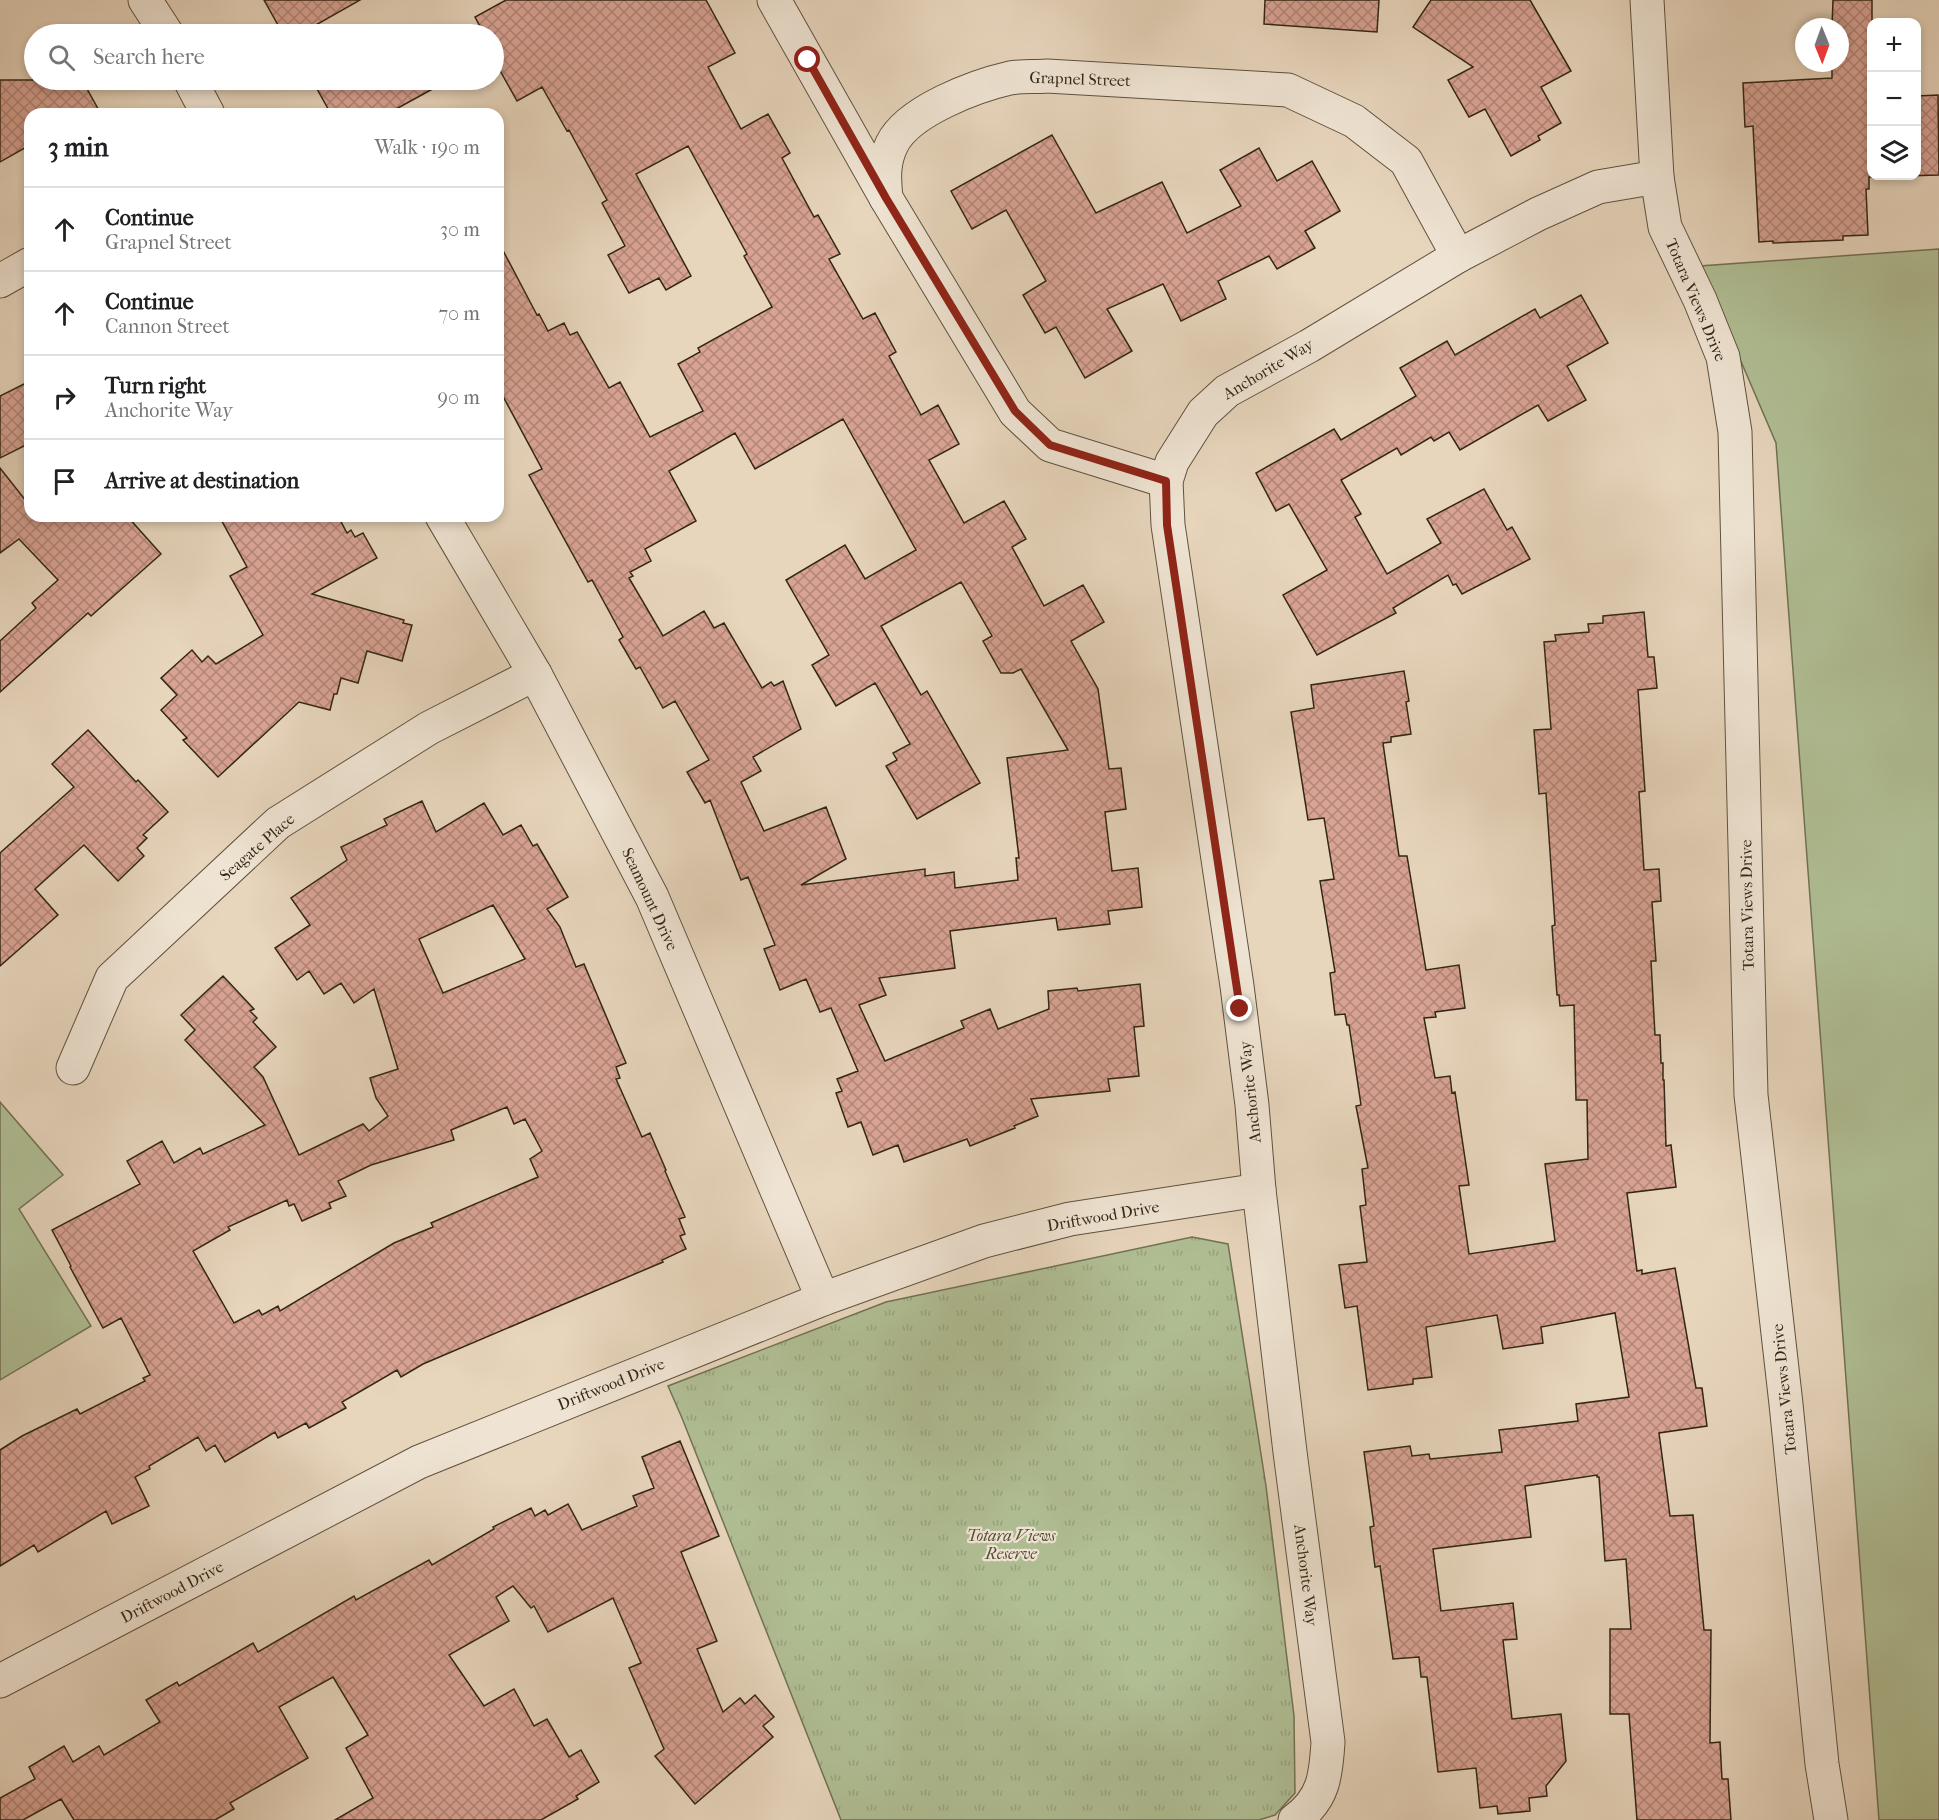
<!DOCTYPE html>
<html lang="en">
<head>
<meta charset="utf-8">
<style>
	:root { --surface:#fff; --page:#f2f2f2; --text:#202124; --muted:#757577; --line:#e0e0e0 }
	body { margin:0; font-family:"IM FELL French Canon",serif; background:var(--page); color:var(--text) }
	.controls { position:absolute; right:18px; top:18px; display:grid; overflow:hidden; border-radius:12px; box-shadow:0 3px 9px #0003 }
	.controls button { width:54px; height:54px; display:grid; place-items:center; padding:0; border:0; border-bottom:2px solid var(--line); background:var(--surface); color:var(--text); font:30px sans-serif }
	.compass { position:absolute; left:1795px; top:18px; width:54px; height:54px; border-radius:50%; background:var(--surface); box-shadow:0 3px 9px #0003; rotate:179deg }
	.stop { position:absolute; width:18px; height:18px; margin:-14px; border:4px solid #8f2418; border-radius:50%; background:#fff }
	.stop.end { background:#8f2418; border-color:#fff; box-shadow:0 2px 6px #0008 }
	.list { margin:0; padding:0; list-style:none }
	h2 { display:flex; justify-content:space-between; align-items:center; height:78px; margin:0; padding:0 24px; font-size:26px }
	h2 small { font-size:20px; font-weight:400; color:var(--muted) }
	.list li { display:grid; grid-template-columns:39px 1fr auto; gap:18px; align-items:center; box-sizing:border-box; height:84px; padding:0 24px; border-top:2px solid var(--line) }
	.list b { display:block; font-size:22px; white-space:nowrap }
	.list p { margin:0; font-size:20px; white-space:nowrap; color:var(--muted) }
	.list em { font-size:20px; font-style:normal; color:var(--muted) }
	.icon { flex:none; width:33px; height:33px; fill:none; stroke:currentColor; stroke-width:2; stroke-linecap:round; stroke-linejoin:round }
	.map { position:relative; flex:none; width:1939px; height:1820px; overflow:hidden }
	.search { position:absolute; background:var(--surface); box-shadow:0 3px 9px #0003; left:24px; top:24px; width:480px; height:66px; display:flex; align-items:center; gap:15px; box-sizing:border-box; padding:0 21px; border-radius:33px; color:var(--muted); font-size:22px }
	.panel { position:absolute; background:var(--surface); box-shadow:0 3px 9px #0003; left:24px; top:108px; width:480px; height:414px; border-radius:18px }
	.map>svg:first-child { display:block }
	.grass { fill:#b0be94; stroke:#717255; stroke-width:1.5 }
	.park { fill:url(#park-tufts); stroke:#717255; stroke-width:1.5 }
	.building { fill:url(#building-cross-hatch); stroke:#322616; stroke-width:1.5; fill-rule:evenodd }
	.lines { fill:none; stroke-linecap:round; stroke-linejoin:round }
	.minor-casing { stroke:#5f5240; stroke-width:35 }
	.minor { stroke:#efe4d3; stroke-width:33 }
	.route { stroke:#8f2418; stroke-width:8 }
	.labels { text-anchor:middle; dominant-baseline:central; stroke-width:4.5; stroke-linejoin:round; paint-order:stroke }
	.street-label { font-size:16px; fill:#322616; stroke:#efe4d3 }
	.park-label { font-size:16px; font-style:italic; fill:#524c36; stroke:#efe4d3 }
</style>
</head>
<body>
<div class="map">
<svg width="1939" height="1820" viewBox="0 0 1939 1820">
	<defs>
		<pattern id="park-tufts" width="24" height="20" patternUnits="userSpaceOnUse" patternTransform="scale(1.5)"><rect width="24" height="20" fill="#b0be94"/><path d="M3 7l-1-3M5 7V3M7 7l1-3M15 17l-1-3M17 17v-4M19 17l1-3" fill="none" stroke="#98a37f"/></pattern>
		<pattern id="building-cross-hatch" width="8" height="8" patternUnits="userSpaceOnUse" patternTransform="scale(1.5)"><rect width="8" height="8" fill="#d9a394"/><path d="M0 0l8 8M0 8l8-8" fill="none" stroke="#b18578"/></pattern>
	</defs>
	<rect width="100%" height="100%" fill="#e7d5bc"/>
	<filter id="stains"><feTurbulence type="fractalNoise" baseFrequency=".00333" numOctaves="4"/><feColorMatrix values="0 0 0 0 .2 0 0 0 0 .09 0 0 0 0 .02 0 0 0 .5 -.17"/></filter>
	<radialGradient id="worn" r=".72"><stop offset=".6" stop-color="#630" stop-opacity="0"/><stop offset="1" stop-color="#630" stop-opacity=".3"/></radialGradient>
	<!-- grass -->
	<g class="grass">
		<path d="M1939,249v1571h-60l-103,-1377 -76,-177z"/>
		<path d="M0,1102l63,73 -44,34 72,117 -91,54z"/>
	</g>
	<!-- park -->
	<path class="park" d="M1192,1237l36,7 38,242 28,230 1,77 -20,22 -16,5h-418l-159,-402 -14,-32 218,-84z"/>
	<!-- building -->
	<g class="building">
		<path d="M264,0h96l-60,34h-17z"/>
		<path d="M506,0h200l29,53 -27,14 33,62 27,-15 22,39 -8,5 32,59 4,-2 22,39 -11,5 34,60 12,-6 21,39 -7,4 32,59 17,-10 21,39 -30,16 35,63 40,-22 22,38 -14,8 32,59 39,-21 21,37 -33,19 27,48 11,80 12,-1 5,41 -21,3 7,59 26,-3 4,39 -34,4 2,13 -52,6 -2,-12 -106,13 5,37 -76,10 7,17 -27,10 26,56 79,-33 -3,-7 29,-12 8,20 51,-20 -1,-18 29,-3 1,3 62,-7 4,42 -10,1 5,49 -31,3 2,12 -79,8 7,17 -24,10 1,2 -45,18 -3,-7 -63,23 -6,-17 -25,10 -12,-33 -13,5 -12,-34 6,-2 -5,-12 21,-8 -27,-63 -11,4 -14,-33 -26,11 -16,-41 11,-4 -27,-68 -7,3 -31,-80 -5,3 -18,-31 22,-12 -34,-59 -12,7 -23,-41 -4,2 -17,-29 4,-3 -31,-57 -4,2 -59,-107 13,-6 -44,-82v-146l39,74 2,-1 9,17 16,-8 6,12 7,-3 32,56 11,-6 30,55 53,-26 -25,-47 22,-12 -2,-4 74,-41 -28,-51 3,-2 -59,-108 -52,28 55,102 -25,14 -7,-12 -30,15 -21,-38 17,-9 -23,-43 5,-3 -38,-70 -2,1 -25,-44 -25,14 -19,-34 4,-3 -8,-14v-16h-10l-9,-17zM843,419l73,131 -51,29 -20,-34 -59,35 43,75 -17,10 24,41 39,-23 35,61 -17,9 4,7 -11,6 31,53 63,-36 -53,-92 -6,4 -40,-69 80,-44 31,54 -9,5 18,32h12l8,-4 47,81 -61,8 12,100h-3l2,22 -63,8 -1,-16 -29,4v-7l-124,16 45,-26 -20,-52 -62,24 -23,-49 20,-11 -8,-14 48,-28 -18,-48 -9,5 -3,-4 -9,6 -38,-65 -10,5 -10,-17 -41,25 -34,-58 4,-2 -3,-4 21,-11 -6,-12 51,-28 -27,-50 66,-38 20,36z"/>
		<path d="M1265,0h114l-2,32 -113,-8z"/>
		<path d="M1431,0h99l41,71 -30,16 20,36 -23,13 2,4 -29,16 -26,-47 -16,8 -21,-37 25,-13 -60,-40z"/>
		<path d="M1833,0h39v176h45v-80l21,-1 1,80 -70,2v12h-3l2,46 -25,1v4l-70,3v-2l-14,1 -6,-116 -8,1 -2,-44 89,-5v-15h8v-36h-8z"/>
		<path d="M0,80h82l19,34h-71v31l-30,17z"/>
		<path d="M312,80h137l-62,34h-56z"/>
		<path d="M1052,135l44,78 66,-31 25,51 54,-27 -21,-36 39,-22 18,33 35,-20 28,50 -35,20 10,17 -38,21 -8,-13 -51,25 8,18 -45,22 -18,-37 -56,25 25,42 -47,27 -29,-51 -11,6 -22,-38 23,-14 -40,-71 -34,19 -21,-38z"/>
		<path d="M1581,295l27,48 -41,23 19,34 -38,21 -10,-16 -78,45 -11,-18 -15,9 -3,-4 -30,18 -4,-7 -56,32 20,34 -6,3 32,57 54,-31 -14,-24 57,-30 23,41 5,-3 18,32 -68,35 -6,-10 -3,1 -5,-10 -55,33 3,5 -79,42 -34,-60 44,-25 -38,-66 -13,7 -20,-38 78,-44 7,11 75,-44 -16,-28 47,-27 8,14 80,-46 5,9z"/>
		<path d="M30,381v62l-30,15v-62z"/>
		<path d="M0,468l30,38v10h97l34,38 -70,62 -3,-3 -88,79v-51l36,-33 -4,-5 26,-23 -39,-41 -19,14z"/>
		<path d="M219,516h119l9,17 4,-3 4,7 8,-4 14,25 -65,36 92,26 -1,3 9,2 -10,36 -35,-10 -9,32 -17,-5 -4,16h-3l-4,16 -31,-8 -81,75 -35,-37 4,-2 -26,-28 16,-15 -16,-17 31,-28 10,12 6,-6 8,8 47,-29 -33,-59 17,-9z"/>
		<path d="M1644,612l4,45h6l3,31 -19,2 7,101 -6,1 5,78 15,-1 2,32 -9,1 4,59h-5l4,74h5l1,28h2v17h1l2,66 5,-1 5,42 -49,6 10,78 5,-1v4l33,-6 21,120h6l5,38 -48,7 11,83 23,-1 11,115h7l-1,113 10,-1 2,37h6l3,41h-94l-8,-106h-19v-85h21l-5,-70 -21,2 -6,-84h-2v-2l-72,11 6,51 -98,12 8,62 72,-8 4,36 -14,1 9,79 49,-5 5,47 -20,25 1,10 -18,2 1,13 -32,3 -1,-8 -17,2 -4,-40 -38,4 -11,-95h-6l-2,-20 -26,2 -13,-93 -5,1 -5,-40 4,-1 -10,-74 46,-6 2,10 17,-2 1,5 72,-7 -3,-22 79,-9 -2,-17 53,-7 -14,-84 -74,14 2,16 -40,6 -6,-34 -71,12 6,50 -19,2v5l-45,6 -11,-84 -12,2 -6,-43 28,-3 -7,-56 6,-1 -4,-36 6,-1 -12,-62 5,-1 -12,-80h-2l-2,-11 -10,1 -5,-42 5,-1 -15,-91 14,-2 -10,-61 -16,2 -17,-108 23,-4 -3,-23 93,-14 5,30 -3,1 5,32 -20,3v5l-8,1 16,113h8l19,114 33,-5 6,43 -30,4 1,5 -12,1 11,60 15,-2 2,17 3,-1 14,93 -10,1 10,68 86,-13 -10,-77 43,-5 -1,-59h-11l-2,-95 -14,1 -1,-11h-2l-5,-69 3,-1 -9,-132 -7,1 -5,-64 17,-1 -7,-87 12,-1 -1,-6 34,-3 -1,-8 15,-1v-7z"/>
		<path d="M88,730l48,52 2,-2 30,32 -25,23 4,3 -10,10 7,8 -26,25 -34,-36 -49,44 23,26 -58,51v-113l74,-66 -22,-23z"/>
		<path d="M422,801l14,31 48,-29 19,32 18,-10 12,21 4,-2 31,53 -21,12 13,18 16,40 8,-3 42,99 -10,4 4,11 -4,1 26,58 8,-4 16,37 -1,1 20,46 -6,2 6,15 -5,2 6,13 -24,11 1,2 -240,102 -22,13 -4,-7 -55,32 4,6 -37,20 -3,-5 -28,15 -3,-6 -50,30 -10,-17 -9,6 -8,-14 -49,29 1,3 -15,8 14,29 -37,18 -6,-13 -68,41 -4,-7 -34,21v-116l22,-14 55,-27 3,5 65,-33 -2,-3 7,-3 -29,-57 -18,10 -33,-61 1,-1 -19,-36 88,-46 -13,-23 35,-20 12,22 26,-15 3,6 62,-29 -80,-85 10,-10 -14,-15 42,-39 31,33 -4,2 7,7 -4,4 23,25 -22,20 9,10 36,78 64,-31 6,7 19,-15 -12,-18 -6,-20 28,-9 -24,-80 -20,14 -13,-20 -17,11 -15,-23 -12,9 -22,-32 35,-23 -19,-27 56,-38 -6,-13 46,-22 -3,-6zM493,905l32,54 -82,34 -24,-54zM507,1107l7,17 11,-5 17,32 -12,8 8,18 -107,46 2,4 -39,16 -114,68 -2,-5 -16,9 -3,-5 -25,13 -41,-72 37,-21 -2,-3 59,-27 2,6 5,-2 8,17 29,-13 -2,-5 17,-7 -8,-15 33,-16 83,-25 -3,-10z"/>
		<path d="M680,1441l39,95 -38,16 36,89 -20,8 26,63 17,-14 5,6 10,-9 19,22 -11,9 10,11 -78,67 -40,-48 9,-7 -35,-81 12,-5 -28,-65 -65,34 -14,-26 -3,2 -18,-22 -17,11 13,24 -60,34 35,51 30,-17 20,37 13,-7 22,38 12,-7 18,32 -23,14 2,3 -37,21h-206l38,-22 -27,-50 22,-13 -35,-58 -54,30 29,51 -78,45 4,6 -19,11h-141l-13,-21 -38,21h-23v-22l35,-19 -6,-12 35,-21 9,16 26,-16 5,9 56,-33 -14,-22 31,-18 2,4 74,-43 5,9 96,-56 2,4 73,-40 3,5 62,-36 -1,-2 38,-19 4,8 10,-6 3,5 20,-11 14,26 55,-24 -4,-10 21,-8 -12,-31z"/>
	</g>
	<g class="lines">
		<!-- minor casing -->
		<g class="minor-casing">
			<g id="minor">
				<path d="M145,0l22,34"/>
				<path d="M774,0l112,198 129,214 35,33 116,36"/>
				<path d="M1647,0l10,177 8,50 35,73 23,57 12,75 16,663 35,309 36,360 9,56"/>
				<path d="M190,80l18,34"/>
				<path d="M886,198c-2,-20 -3,-36 6,-54 16,-33 83,-58 118,-66 11,-2 25,-1 37,-2l241,14 66,31 52,40 52,95"/>
				<path d="M0,281l30,-17"/>
				<path d="M442,516l93,158 117,223 171,402"/>
				<path d="M73,1068l39,-90 166,-155 151,-95 106,-54"/>
				<path d="M0,1681l419,-219 404,-163 161,-58 86,-22 189,-29"/>
				<path d="M1295,1820c29,-21 31,-45 33,-78l-38,-290 -31,-262 -7,-85 -15,-119 -69,-461 -2,-44 6,-19 31,-49 24,-22 82,-45 149,-90 80,-42 60,-27 59,-10"/>
			</g>
		</g>
		<!-- minor -->
		<use href="#minor" class="minor"/>
	</g>
	<g class="lines">
		<!-- route -->
		<path class="route" d="M808,60l78,138 129,213 35,34 116,36 1,44 73,484"/>
	</g>
	<g class="labels">
		<!-- street labels -->
		<g class="street-label">
			<text transform="translate(1080 79) rotate(2)">Grapnel Street</text>
			<text transform="translate(1696 300) rotate(67)">Totara Views Drive</text>
			<text transform="translate(1268 369) rotate(-31)">Anchorite Way</text>
			<text transform="translate(257 847) rotate(-41)">Seagate Place</text>
			<text transform="translate(650 899) rotate(65)">Seamount Drive</text>
			<text transform="translate(1747 905) rotate(-91)">Totara Views Drive</text>
			<text transform="translate(1250 1092) rotate(-96)">Anchorite Way</text>
			<text transform="translate(1103 1216) rotate(-10)">Driftwood Drive</text>
			<text transform="translate(611 1384) rotate(-22)">Driftwood Drive</text>
			<text transform="translate(1784 1389) rotate(-96)">Totara Views Drive</text>
			<text transform="translate(1306 1575) rotate(83)">Anchorite Way</text>
			<text transform="translate(172 1592) rotate(-28)">Driftwood Drive</text>
		</g>
		<!-- park labels -->
		<g class="park-label">
			<text x="1011" y="1535">Totara Views<tspan x="1011" dy="18">Reserve</tspan></text>
		</g>
	</g>
	<rect width="100%" height="100%" filter="url(#stains)"/>
	<rect width="100%" height="100%" fill="url(#worn)"/>
</svg>
<div class="controls">
<button>+</button>
<button>−</button>
<button><svg class="icon" aria-label="layers" viewBox="0 0 24 24"><path d="M12 4l9 5-9 5-9-5zM3 14l9 5 9-5"/></svg></button>
</div>
<svg class="compass" viewBox="-18 -18 36 36"><path d="M0-13l5 13h-10z" fill="#e53935"/><path d="M0 13l5-13h-10z" fill="#757577"/></svg>
<div class="stop" style="left:808px;top:60px"></div>
<div class="stop end" style="left:1240px;top:1009px"></div>
<div class="search"><svg class="icon" aria-label="search" viewBox="0 0 24 24"><circle cx="10" cy="10" r="6"/><path d="M15 15l6 6"/></svg>Search here</div>
<section class="panel">
<h2>3 min<small>Walk · 190 m</small></h2>
<ul class="list">
<li><svg class="icon" aria-label="ahead" viewBox="0 0 24 24"><path d="M12 20V5M6 11l6-6 6 6"/></svg><div><b>Continue</b><p>Grapnel Street</p></div><em>30 m</em></li>
<li><svg class="icon" aria-label="ahead" viewBox="0 0 24 24"><path d="M12 20V5M6 11l6-6 6 6"/></svg><div><b>Continue</b><p>Cannon Street</p></div><em>70 m</em></li>
<li><svg class="icon" aria-label="right" viewBox="0 0 24 24"><path d="M7 20v-9h11M14 6l5 5-5 5"/></svg><div><b>Turn right</b><p>Anchorite Way</p></div><em>90 m</em></li>
<li><svg class="icon" aria-label="arrive" viewBox="0 0 24 24"><path d="M6 21V4h12l-3 4 3 4H6"/></svg><div><b>Arrive at destination</b></div></li>
</ul>
</section>
</div>
</body>
</html>
